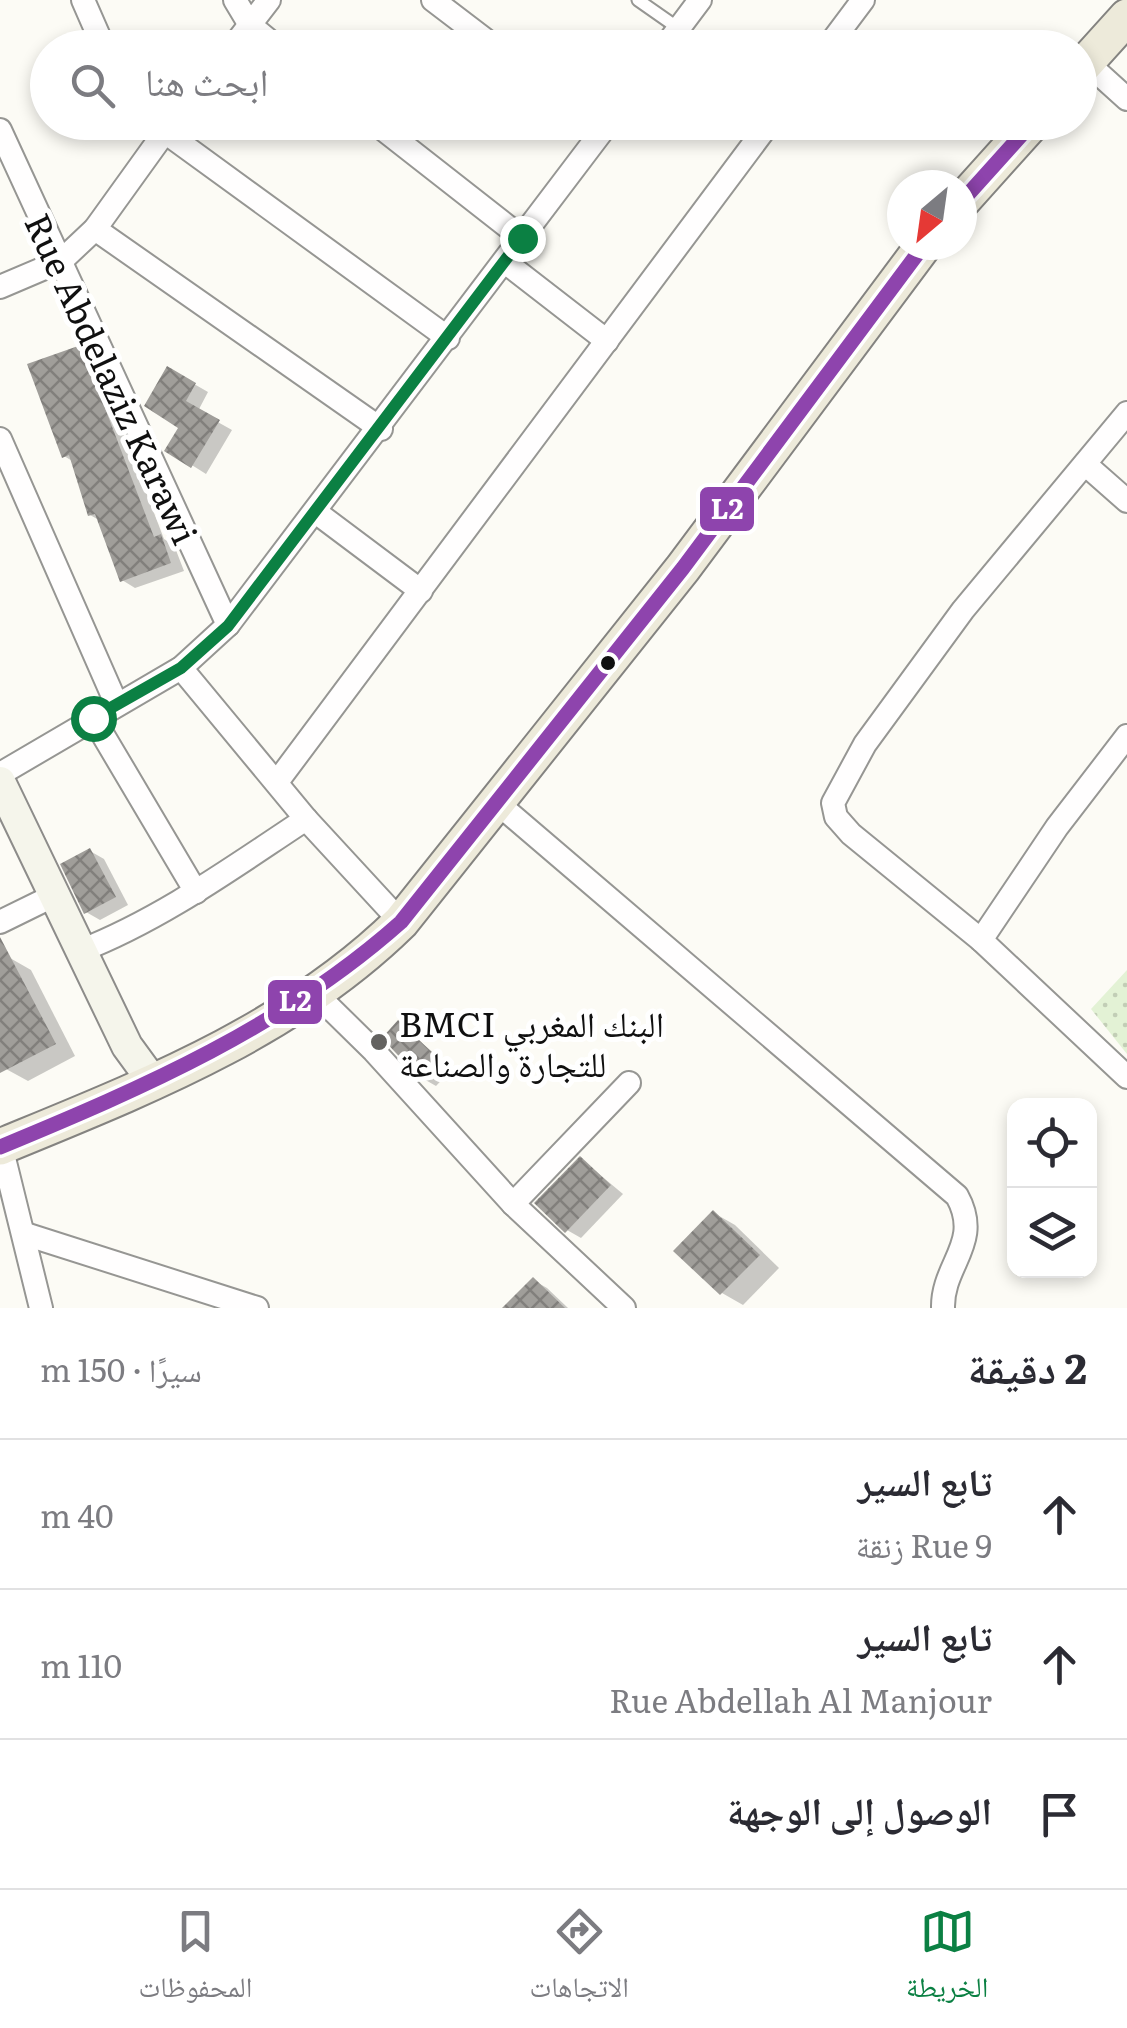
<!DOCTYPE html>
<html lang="ar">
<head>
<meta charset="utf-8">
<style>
	:root { --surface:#fff; --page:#f2f2f3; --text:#2b2b33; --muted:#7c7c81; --line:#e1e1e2; --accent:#0b8043 }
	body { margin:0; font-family:Literata,"Noto Naskh Arabic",serif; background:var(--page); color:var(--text); direction:rtl }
	.controls { position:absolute; right:30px; bottom:30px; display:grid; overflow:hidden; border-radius:20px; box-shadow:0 5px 15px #0003 }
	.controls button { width:90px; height:90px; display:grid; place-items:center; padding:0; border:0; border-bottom:2px solid var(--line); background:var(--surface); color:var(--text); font:50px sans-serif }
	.compass { position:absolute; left:887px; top:170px; width:90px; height:90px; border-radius:50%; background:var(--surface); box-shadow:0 5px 15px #0003; rotate:209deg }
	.stop { position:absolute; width:30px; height:30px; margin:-22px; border:8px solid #0b8043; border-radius:50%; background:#fff }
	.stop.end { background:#0b8043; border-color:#fff; box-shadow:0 2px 10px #0008 }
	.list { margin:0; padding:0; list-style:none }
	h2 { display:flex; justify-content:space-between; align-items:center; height:130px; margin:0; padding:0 40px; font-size:42px }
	h2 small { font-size:32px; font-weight:400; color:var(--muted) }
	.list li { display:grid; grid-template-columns:65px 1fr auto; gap:30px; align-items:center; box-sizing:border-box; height:150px; padding:0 40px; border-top:2px solid var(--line) }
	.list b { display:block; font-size:38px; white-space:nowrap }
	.list p { margin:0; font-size:32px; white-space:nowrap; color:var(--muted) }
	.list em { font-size:32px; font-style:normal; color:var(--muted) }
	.icon { flex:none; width:55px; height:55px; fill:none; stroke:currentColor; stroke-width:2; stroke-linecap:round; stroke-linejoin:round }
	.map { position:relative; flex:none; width:1127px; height:1308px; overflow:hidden; direction:ltr }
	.search { position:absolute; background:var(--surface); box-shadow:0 5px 15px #0003; left:30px; right:30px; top:30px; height:110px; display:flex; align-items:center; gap:25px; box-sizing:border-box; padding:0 35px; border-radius:55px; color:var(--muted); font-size:38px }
	.sheet { height:580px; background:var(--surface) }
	nav { display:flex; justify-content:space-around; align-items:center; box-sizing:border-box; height:140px; border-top:2px solid var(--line); background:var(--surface); font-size:28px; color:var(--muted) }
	nav a { display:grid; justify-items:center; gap:5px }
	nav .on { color:var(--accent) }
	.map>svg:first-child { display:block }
	.green { fill:url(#green-dots) }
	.shadow { fill:#0003 }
	.building { fill:url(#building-cross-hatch) }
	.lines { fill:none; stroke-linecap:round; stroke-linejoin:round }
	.lane-casing { stroke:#969693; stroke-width:15 }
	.street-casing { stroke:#969693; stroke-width:26 }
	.secondary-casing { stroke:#8d8c8a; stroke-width:34 }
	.primary-casing { stroke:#848380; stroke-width:39 }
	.lane { stroke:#fffefe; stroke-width:11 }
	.street { stroke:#fffefe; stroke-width:22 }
	.secondary { stroke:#f5f5eb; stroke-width:30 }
	.primary { stroke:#edeada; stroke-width:35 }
	.bus-1-casing { stroke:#fff; stroke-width:22 }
	.bus-1 { stroke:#8e44ad; stroke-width:15 }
	.route { stroke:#0b8043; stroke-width:12 }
	.bus-dot { fill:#101010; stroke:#fff; stroke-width:4 }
	.poi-dot { fill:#636260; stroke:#fff; stroke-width:4 }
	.labels { text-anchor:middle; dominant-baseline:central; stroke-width:10; stroke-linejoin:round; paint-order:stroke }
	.street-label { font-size:35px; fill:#101010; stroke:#fff }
	.poi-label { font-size:35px; fill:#101010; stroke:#fff; text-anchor:start }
	.line-badge { stroke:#fff; stroke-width:4 }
	.badge-label { font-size:28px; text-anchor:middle; font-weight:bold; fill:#fff }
</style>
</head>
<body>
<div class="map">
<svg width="1127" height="1308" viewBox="0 0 1127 1308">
	<defs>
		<pattern id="green-dots" width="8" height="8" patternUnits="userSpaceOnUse" patternTransform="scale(2.5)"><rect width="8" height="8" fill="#e3f2d5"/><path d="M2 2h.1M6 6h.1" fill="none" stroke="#c2ceb6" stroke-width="1.8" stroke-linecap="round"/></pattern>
		<pattern id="building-cross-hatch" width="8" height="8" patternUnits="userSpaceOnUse" patternTransform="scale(2.5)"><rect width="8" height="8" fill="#a09e9a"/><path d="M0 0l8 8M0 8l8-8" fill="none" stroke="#817f7c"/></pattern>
	</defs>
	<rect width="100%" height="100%" fill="#fcfbf5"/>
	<!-- green -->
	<path class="green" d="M1127,970v84l-36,-45z"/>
	<!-- shadow -->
	<g class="shadow">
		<path d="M80,348l14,8 70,183 10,6 10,26 -49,17 -13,-8 -23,-60 -9,-5 -16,-53 -10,-6z"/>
		<path d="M168,369l40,23 -10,19 34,19 -26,44 -38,-24 13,-22z"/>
		<path d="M90,851l14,8 24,46 -28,15 -14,-8z"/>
		<path d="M10,958l21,12 44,86 -47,25 -22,-12 -6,-13v-93z"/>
		<path d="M399,1023l53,46 -16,17 -14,-8z"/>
		<path d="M581,1159l42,35 -42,44 -14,-8z"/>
		<path d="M714,1213l21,12 44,43 -36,37 -21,-12z"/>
		<path d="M533,1280l14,8 21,20h-63z"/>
	</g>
	<!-- building -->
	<g class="building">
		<path d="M81,345l73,192 7,-3 10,29 -51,19 -25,-68 -7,2 -19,-61 -7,3 -35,-94z"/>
		<path d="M167,366l29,17 -10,18 34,19 -29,48 -27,-17 14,-23 -34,-22z"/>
		<path d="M90,848l26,49 -32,17 -24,-50z"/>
		<path d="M0,937l56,107 -56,29z"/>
		<path d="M398,1020l42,40 -19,20 -39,-42z"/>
		<path d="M580,1156l31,29 -46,48 -31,-30z"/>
		<path d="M713,1210l47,45 -40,40 -47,-44z"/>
		<path d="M533,1277l32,31h-63z"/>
	</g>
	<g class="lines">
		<!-- lane casing -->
		<g class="lane-casing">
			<path id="lane" d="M638,0l40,28"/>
		</g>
		<!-- street casing -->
		<g class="street-casing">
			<g id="street">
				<path d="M83,0l21,48"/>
				<path d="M235,0l15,25 28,23"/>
				<path d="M433,0l63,48"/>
				<path d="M232,48l37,-48"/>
				<path d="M664,48l36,-48"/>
				<path d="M827,48l36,-48"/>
				<path d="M1086,62l41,37"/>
				<path d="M374,122l148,116"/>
				<path d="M0,130l228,495"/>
				<path d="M165,132l283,206"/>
				<path d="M95,229l286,200"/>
				<path d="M505,262l102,79"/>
				<path d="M0,287l61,-26 34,-32 77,-107"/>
				<path d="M1127,413l-164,197 -98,134 -32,59 3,14 15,17 130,106 146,137"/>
				<path d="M0,439l116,264"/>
				<path d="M1085,464l42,37"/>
				<path d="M317,513l104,78"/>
				<path d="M181,668l125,151 95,103"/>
				<path d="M93,718l103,174"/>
				<path d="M0,774l181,-106 47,-43 381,-503"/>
				<path d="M277,782l493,-660"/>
				<path d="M495,801l462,395c26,47 -15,68 -14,112"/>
				<path d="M0,922l55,-27"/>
				<path d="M981,940l76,-113 70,-91"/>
				<path d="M80,951c82,-32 153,-84 226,-132"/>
				<path d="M315,993l59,58 139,153 111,104"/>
				<path d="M1,1146l40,162"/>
				<path d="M513,1204l116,-121"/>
				<path d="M25,1234l232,74"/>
			</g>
		</g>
		<!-- secondary casing -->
		<g class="secondary-casing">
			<path id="secondary" d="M0,782l127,264 27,37"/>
		</g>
		<!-- primary casing -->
		<g class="primary-casing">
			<g id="primary">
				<path d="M1080,69l47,-52"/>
				<path d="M962,201l71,-79"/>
				<path d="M0,1147c143,-59 289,-115 401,-225l282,-354 241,-323"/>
			</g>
		</g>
		<!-- lane -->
		<use href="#lane" class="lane"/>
		<!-- street -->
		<use href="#street" class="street"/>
		<!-- secondary -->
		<use href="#secondary" class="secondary"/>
		<!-- primary -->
		<use href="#primary" class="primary"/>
		<!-- bus-1 casing -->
		<g class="bus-1-casing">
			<g id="bus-1">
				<path d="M962,201l71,-79"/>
				<path d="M0,1147c145,-60 283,-120 401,-225l282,-354 241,-323"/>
			</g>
		</g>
		<!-- bus-1 -->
		<use href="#bus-1" class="bus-1"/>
	</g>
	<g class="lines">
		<!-- route -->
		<path class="route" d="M93,718l88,-50 47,-42 294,-388"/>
	</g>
	<!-- markers -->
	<circle class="bus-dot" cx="608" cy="663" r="9"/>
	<circle class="poi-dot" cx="379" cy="1042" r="10"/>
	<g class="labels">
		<!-- street labels -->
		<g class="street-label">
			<text transform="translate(113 378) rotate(65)">Rue Abdelaziz Karawi</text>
		</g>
		<!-- poi labels -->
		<g class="poi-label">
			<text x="399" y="1022">BMCI البنك المغربي<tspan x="399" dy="40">للتجارة والصناعة</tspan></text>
		</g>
	</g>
	<g class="line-badge">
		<rect x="698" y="485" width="58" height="48" rx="10" fill="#8e44ad"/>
		<rect x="266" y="978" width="58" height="48" rx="10" fill="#8e44ad"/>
	</g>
	<g class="badge-label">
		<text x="727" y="519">L2</text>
		<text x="295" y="1011">L2</text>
	</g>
</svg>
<div class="controls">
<button><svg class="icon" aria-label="locate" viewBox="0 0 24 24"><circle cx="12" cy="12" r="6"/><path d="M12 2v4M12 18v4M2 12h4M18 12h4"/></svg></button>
<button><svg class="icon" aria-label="layers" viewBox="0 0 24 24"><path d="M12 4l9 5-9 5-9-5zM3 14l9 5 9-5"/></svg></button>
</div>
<svg class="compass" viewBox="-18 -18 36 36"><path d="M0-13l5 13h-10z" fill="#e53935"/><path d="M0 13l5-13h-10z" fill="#7c7c81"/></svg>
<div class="stop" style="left:93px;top:718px"></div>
<div class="stop end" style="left:522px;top:238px"></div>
<div class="search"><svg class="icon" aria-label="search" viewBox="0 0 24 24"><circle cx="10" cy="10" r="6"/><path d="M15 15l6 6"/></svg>ابحث هنا</div>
</div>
<section class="sheet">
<h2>2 دقيقة<small>سيرًا · 150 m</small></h2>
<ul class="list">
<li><svg class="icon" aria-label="ahead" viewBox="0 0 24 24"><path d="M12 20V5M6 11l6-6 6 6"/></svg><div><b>تابع السير</b><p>Rue 9 زنقة</p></div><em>40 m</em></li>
<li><svg class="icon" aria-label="ahead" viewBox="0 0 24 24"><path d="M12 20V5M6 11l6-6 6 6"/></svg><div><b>تابع السير</b><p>Rue Abdellah Al Manjour</p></div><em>110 m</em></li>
<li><svg class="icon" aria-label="arrive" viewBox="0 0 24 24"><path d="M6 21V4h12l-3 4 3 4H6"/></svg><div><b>الوصول إلى الوجهة</b></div></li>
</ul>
</section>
<nav>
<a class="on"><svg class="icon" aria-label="map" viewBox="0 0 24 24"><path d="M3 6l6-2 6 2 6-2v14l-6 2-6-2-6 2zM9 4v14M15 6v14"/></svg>الخريطة</a>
<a><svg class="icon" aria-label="directions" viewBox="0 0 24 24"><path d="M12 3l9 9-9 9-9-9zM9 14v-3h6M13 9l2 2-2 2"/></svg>الاتجاهات</a>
<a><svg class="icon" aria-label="saved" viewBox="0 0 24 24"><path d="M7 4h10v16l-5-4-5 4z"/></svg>المحفوظات</a>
</nav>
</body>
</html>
